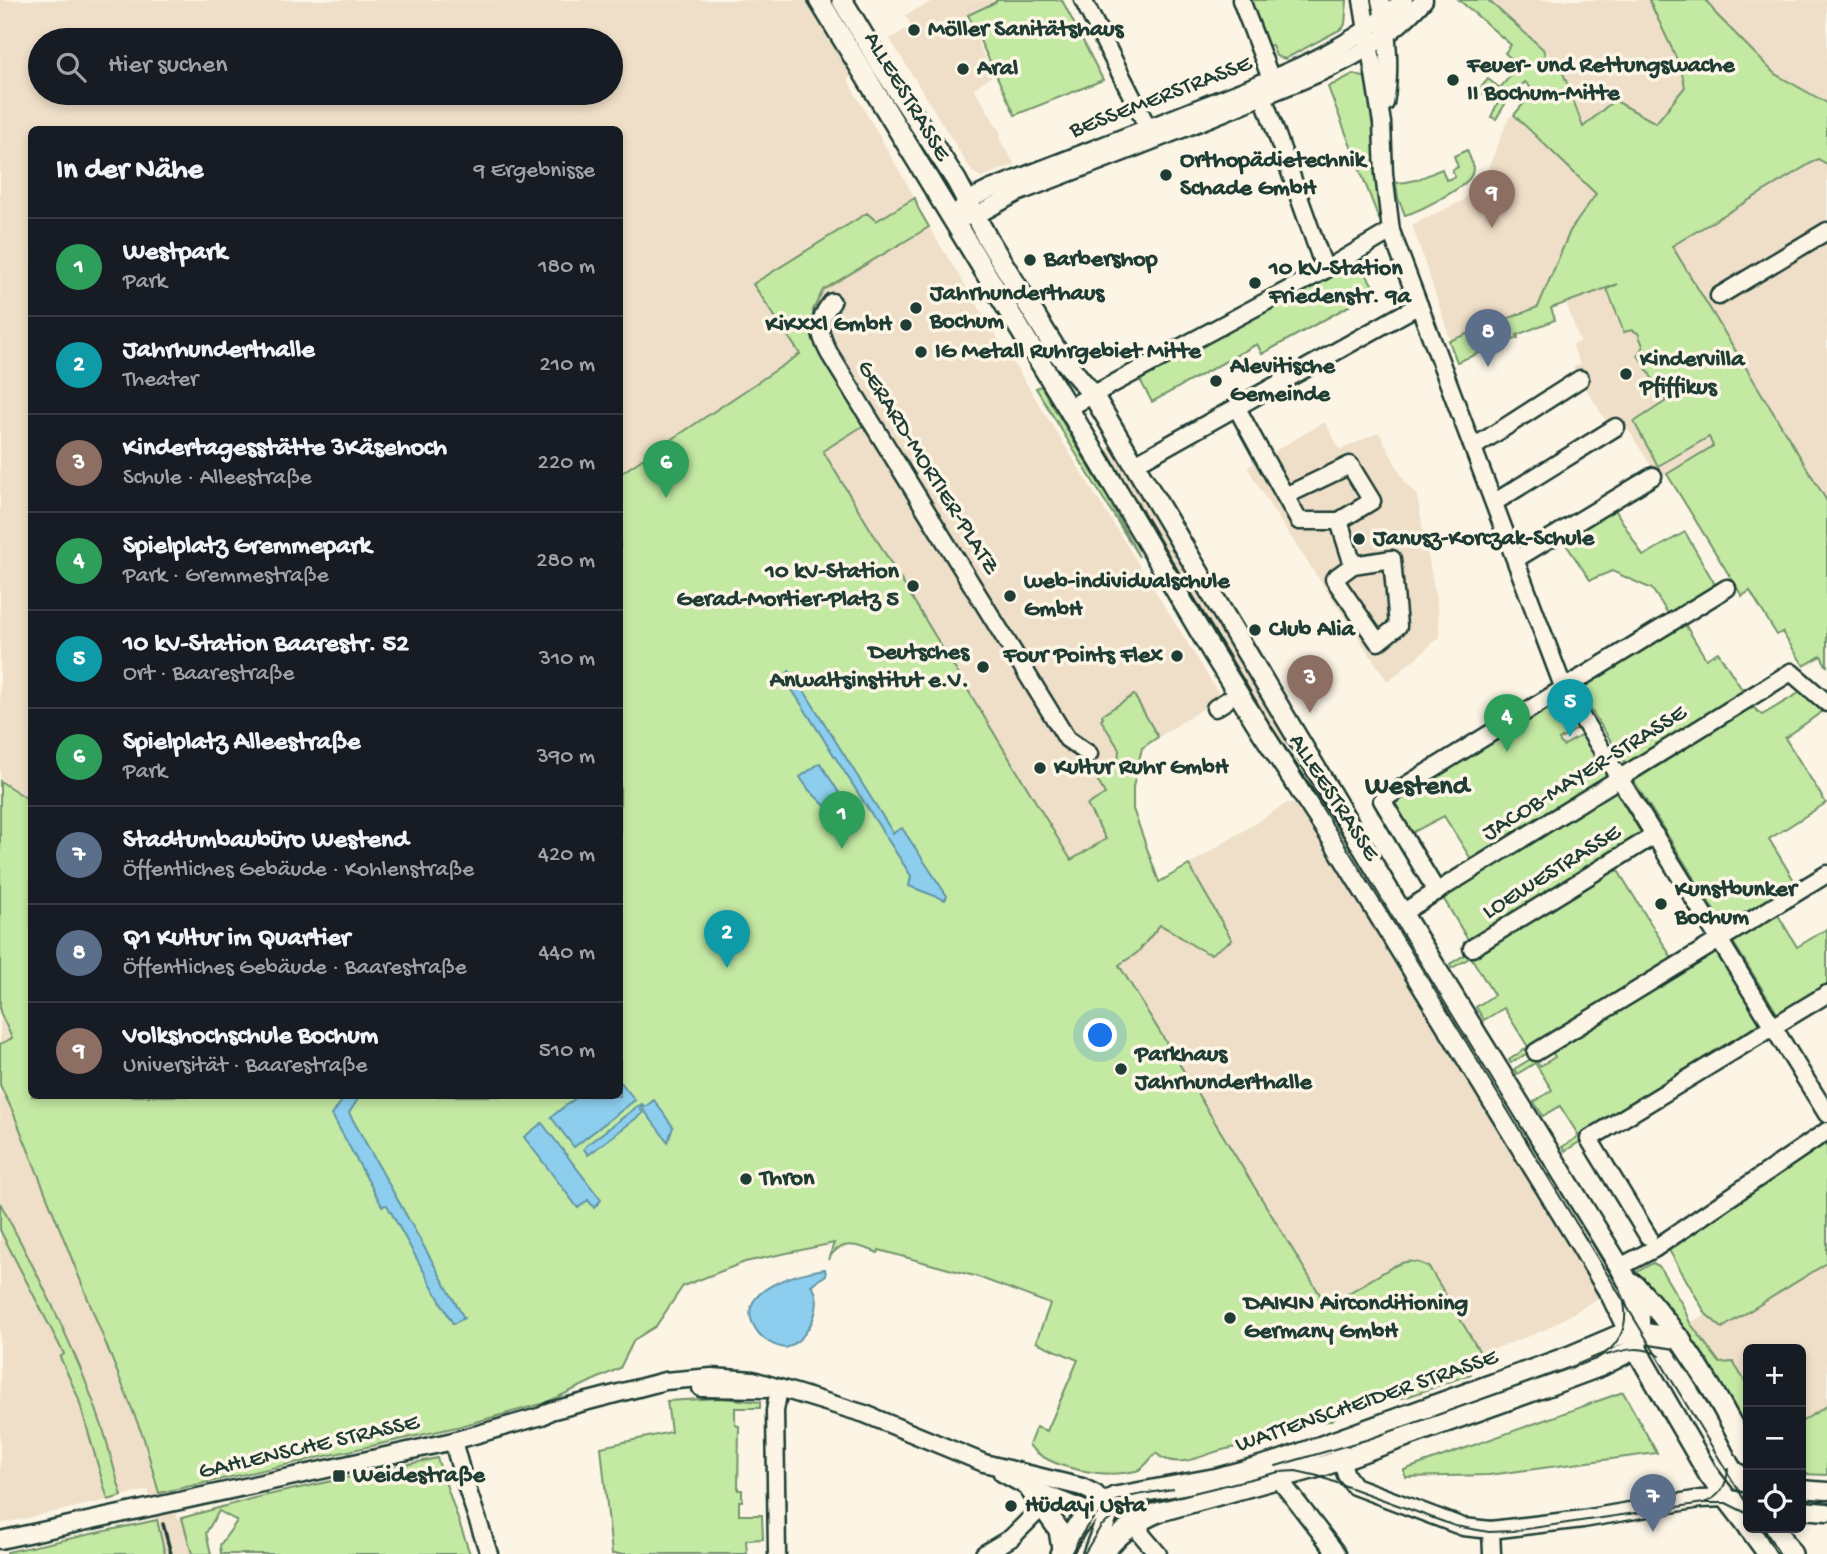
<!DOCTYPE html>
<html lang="de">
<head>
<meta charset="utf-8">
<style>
	:root { --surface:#171b24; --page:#20242c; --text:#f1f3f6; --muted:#9ea1a6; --line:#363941; --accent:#92a19f }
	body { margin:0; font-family:"Gochi Hand",sans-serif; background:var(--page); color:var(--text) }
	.controls { position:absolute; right:21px; bottom:21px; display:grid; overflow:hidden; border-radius:10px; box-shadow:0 4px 10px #0003 }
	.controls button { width:63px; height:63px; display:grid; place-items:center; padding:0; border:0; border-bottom:2px solid var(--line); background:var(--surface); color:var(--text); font:35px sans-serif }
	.you { position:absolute; left:1101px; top:1036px; width:24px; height:24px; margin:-18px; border:5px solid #fff; border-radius:50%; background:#1a73e8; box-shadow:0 0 0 10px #1a73e833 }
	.badge { display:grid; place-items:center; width:46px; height:46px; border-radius:50%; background:var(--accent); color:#fff; font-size:23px; font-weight:700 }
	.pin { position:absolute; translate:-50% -58px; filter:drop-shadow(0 2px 4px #0008) }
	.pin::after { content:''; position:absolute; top:37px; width:24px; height:21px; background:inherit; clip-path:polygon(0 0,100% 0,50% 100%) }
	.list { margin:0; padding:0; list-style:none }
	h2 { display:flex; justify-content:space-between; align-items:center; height:91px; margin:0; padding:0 28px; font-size:30px }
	h2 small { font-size:23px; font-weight:400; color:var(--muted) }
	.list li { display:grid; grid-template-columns:46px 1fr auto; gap:21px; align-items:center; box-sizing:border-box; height:98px; padding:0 28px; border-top:2px solid var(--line) }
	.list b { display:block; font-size:26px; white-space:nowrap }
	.list p { margin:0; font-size:23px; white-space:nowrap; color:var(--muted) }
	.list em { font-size:23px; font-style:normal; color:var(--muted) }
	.icon { flex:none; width:38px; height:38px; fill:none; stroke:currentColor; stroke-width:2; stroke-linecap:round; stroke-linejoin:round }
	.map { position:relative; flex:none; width:1827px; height:1554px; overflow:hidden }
	.search { position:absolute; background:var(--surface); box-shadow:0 4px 10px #0003; left:28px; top:28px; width:595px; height:77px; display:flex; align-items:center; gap:18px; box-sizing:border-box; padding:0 24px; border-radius:38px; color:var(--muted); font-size:26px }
	.panel { position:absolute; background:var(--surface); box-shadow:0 4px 10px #0003; left:28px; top:126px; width:595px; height:973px; border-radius:10px }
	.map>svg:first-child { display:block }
	.built { fill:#efdfc8; fill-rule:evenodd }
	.green { fill:#c4e9a3; stroke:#72936c; stroke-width:2 }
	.water { fill:#8dceee; stroke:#6194a4; stroke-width:2 }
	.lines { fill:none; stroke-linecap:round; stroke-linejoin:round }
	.minor-casing { stroke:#1f3d34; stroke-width:21 }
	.major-casing { stroke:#1f3d34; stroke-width:24 }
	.minor { stroke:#fcf5e5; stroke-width:16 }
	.major { stroke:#fcf5e5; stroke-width:19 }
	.tram { stroke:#1f3d34; stroke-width:2 }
	.rail { stroke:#1f3d34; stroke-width:3.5 }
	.poi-dot { fill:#1f3d34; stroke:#fcf5e5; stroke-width:2.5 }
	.labels { text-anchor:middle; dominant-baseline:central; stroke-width:7; stroke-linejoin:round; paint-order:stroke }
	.poi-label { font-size:24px; font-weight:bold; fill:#1f3d34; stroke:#fcf5e5; text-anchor:start }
	.street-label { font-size:24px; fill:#1f3d34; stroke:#fcf5e5 }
	.quarter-label { font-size:28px; font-weight:bold; fill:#1f3d34; stroke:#fcf5e5 }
</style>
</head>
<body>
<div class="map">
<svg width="1827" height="1554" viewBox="0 0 1827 1554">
	<rect width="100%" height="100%" fill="#fcf5e5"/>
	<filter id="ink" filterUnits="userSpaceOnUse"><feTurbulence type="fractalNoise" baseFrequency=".0143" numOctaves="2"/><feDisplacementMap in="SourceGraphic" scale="14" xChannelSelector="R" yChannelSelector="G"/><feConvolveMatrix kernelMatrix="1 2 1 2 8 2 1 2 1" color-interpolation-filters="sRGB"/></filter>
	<g filter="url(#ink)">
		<!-- built -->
		<g class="built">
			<path d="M0,0h807l46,75 -5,4 5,11 62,108 -39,23 -122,63 46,70 -180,120v-344h-588l-1,671 -31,-20zM40,40h571v53h-571z"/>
			<path d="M935,0h61l1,2 -28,13 -2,4 26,56 -19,13 28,47 -3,3 16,27 -34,12 -9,-5 -82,-133 21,-13 -6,-11z"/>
			<path d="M1490,0h159l32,68 4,19 -29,36 -42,-24 -31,28 -22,-60z"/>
			<path d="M1706,0h121v103l-52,-29 -59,-60z"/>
			<path d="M1513,116l82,78 -25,37 -32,76 -87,34 -39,-116 50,-24 21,-20 26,-64z"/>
			<path d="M1818,159l9,5v337l-155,-255z"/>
			<path d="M929,227l292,470 -62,40 -25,-42 -32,20 1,3 -2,2 18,29 -2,14 -22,13 9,18 -18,11 20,34 -35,21 -248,-409 -10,-141 10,-20z"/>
			<path d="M1620,283l94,163 -55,33 -33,-53 -8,4 -9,-4 -36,-59 7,-3 -8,-19 8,-3 -14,-40z"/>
			<path d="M1325,422l15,28 39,-18 26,50 12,14 21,114 2,27 -52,45 -116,-173 -25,-42z"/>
			<path d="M1116,444l173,297 -8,5h-2l-176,-294z"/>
			<path d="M1287,803l17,1 301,490 -60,36 -64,24 -52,-86 -35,-2 -67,40 -208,-342 18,-11 23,-28 23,12 16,14 12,3 21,-13 -43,-76z"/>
			<path d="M0,1012l19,43 151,436 8,28 4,-1 10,36h-27l-17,-64 -26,6 -19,-67 -25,-63 -47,-105 -31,-58z"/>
			<path d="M0,1230l64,125 -4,2 18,40 30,103 -108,24z"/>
			<path d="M1827,1263v206l-26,-2v-118h-53v68l-58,-94 16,-9 16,14z"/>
		</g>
		<!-- green -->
		<g class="green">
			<path d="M996,0h66l41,80 -88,35 -47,-100 28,-13z"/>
			<path d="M1248,0h99l-2,24 -2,4 -58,31 -9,-3 -4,-11 -7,1z"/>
			<path d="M1459,0h29l55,49 7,21 11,-3 22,60 31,-27 42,23 29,-36 -4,-19 -32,-68h57l10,14 59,60 52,29v61l-9,-5 -146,87 155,255v166l-6,-11 -17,10 -22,-34 -5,3 -27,-44 -8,5 -75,-122 46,-28 -4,-9 -51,29 -24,-44 32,-21 -28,-46 5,-9 -5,-13 -6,-3 -8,2 -17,-43 11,-5 -67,24 4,12 -38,15 1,3 -61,24 -8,-21 89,-34 32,-76 26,-37 -82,-79 20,-24 -9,-9 -18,19 -11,18 -5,-2 7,-15 -20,-11 10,-12 12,9 19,-22 -14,-13 6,-8z"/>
			<path d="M1353,74l13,4 4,-2 1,4 11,138 -3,1 -51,-132z"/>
			<path d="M1467,150c3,9 9,17 4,26 -6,12 -54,36 -66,39l-7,-17 -2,-15c19,0 30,-8 46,-14l4,11 9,-3 -3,-7 6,-3 -4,-11z"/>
			<path d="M915,198l3,10 11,19 -106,63 -10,20 1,16 52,98 -43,27 248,409 35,-21 -19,-34 18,-11 -10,-18 23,-13 1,-14 -18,-29 2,-2 -1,-3 32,-20 24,42 -16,11 -9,39v22l26,73 30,-17 43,75 -21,14c-19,-5 -32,-21 -51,-29l-23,28 -18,12 208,341 67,-40c14,-6 22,-6 35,1l52,87 -4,2 7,9 -15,4 2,5 -64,23 -44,6 -13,4 -20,14 -34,4 -27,14 -10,1 -3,3c-12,3 -25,5 -38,8 -18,6 -46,19 -62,2 -5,5 -13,17 -20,18 -30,7 -86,-1 -107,-26l7,-18 11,4 31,-71 -42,-18 14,-38 -72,-27 -99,-27 -1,3c-19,-8 -38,-15 -50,7l6,-17 -89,19 -62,24 -27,40 -22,14 -14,28 -75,35 -88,24 -298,66 -15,-54 -131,-327 -13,-27v-41l12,-6 -12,-26v-231l31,20 1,295h588v-622l180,-120 -47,-70 114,-71 9,8z"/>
			<path d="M1358,260l18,31 -114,63 -5,-10 -105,58 -12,-22z"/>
			<path d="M1041,386l67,113 31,58 -103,-169z"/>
			<path d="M1613,506l30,50 42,-24 32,56 -46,30 -19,-29 -40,-18 -22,9 -29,-43z"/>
			<path d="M1683,621l23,38 12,-7 25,39 -117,73 -48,-74 75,-47z"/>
			<path d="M1799,693h8l16,18 -38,27 41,65 -57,36 29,48 -72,43 -92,-149 115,-72 5,-1 8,7z"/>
			<path d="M1558,698l19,31 -18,11 4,6 19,-11 25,40 -136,84 -27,-43 -38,20 -21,-34z"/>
			<path d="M1615,790l29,48 -173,107 -29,-49z"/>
			<path d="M1614,864l61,99 -164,100 -2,-3 19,-13 -24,-39 -20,12 -8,-13 18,-12 -23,-38 -19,11 -2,-4z"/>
			<path d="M1775,910l22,37 30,-18v60l-47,29 -50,-81z"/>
			<path d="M1714,948l49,81 -198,122 -3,-4 17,-11 -19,-30 -17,10 -9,-14 18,-12 -17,-27 -18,11 -3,-5 20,-12 6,9 15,-9 -5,-9z"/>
			<path d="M1827,1138v125l-105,65 -16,-14 -37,-64 57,-39 8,-11z"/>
			<path d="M0,1203c39,73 77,148 103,226 7,22 12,45 19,67l-14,4 -30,-103 -18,-40 4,-3 -64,-124z"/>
			<path d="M1653,1263l6,3 24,40 7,17 30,40 13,-1 15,24v47l-75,-122 -36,-39z"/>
			<path d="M1623,1392l34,61 -168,22 -84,2 -1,-7z"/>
			<path d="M721,1398l39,4v6h-25v17l4,1 -1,64h4v11h-3v14h23l1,24 -17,1 1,14h-135l-11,-107 70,-15 -4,-31z"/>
			<path d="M1827,1406v69l-26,-1v-52z"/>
			<path d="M437,1458l33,96h-249l-1,-9 17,-24 -18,-10 -13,22 5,21h-19l-10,-36 72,-20z"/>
			<path d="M157,1520l8,34h-158v-2z"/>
		</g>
		<!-- water -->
		<g class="water">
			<path d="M789,671l9,10 95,152 9,-5 45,68 -2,4 -36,-14 2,-10 -127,-199z"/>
			<path d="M820,763l38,59 -9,7 -40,-39 -9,-13z"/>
			<path d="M620,1081l15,19 -61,47 -23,-30 27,-21h42z"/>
			<path d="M345,1096h15l-11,17 115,205 -11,6 -66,-119 -5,1 -50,-91z"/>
			<path d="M654,1100l19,27 -5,15 -28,-37 2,-1 3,3z"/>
			<path d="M638,1106l5,7 -55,42 -4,-6 3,-4z"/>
			<path d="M542,1123l59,77 -7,8 -6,-8 -10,8 -54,-71z"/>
			<path d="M825,1269l1,6 -15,10c16,18 -4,57 -26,63 -13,-2 -25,-10 -31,-22 -20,-36 45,-54 71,-57z"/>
		</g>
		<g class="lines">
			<!-- minor casing -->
			<g class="minor-casing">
				<g id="minor">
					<path d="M1083,0l65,128"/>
					<path d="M1241,0l30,79"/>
					<path d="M1362,0l20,123 2,51 7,57 173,458 263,425"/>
					<path d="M1380,0c8,32 11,70 5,103"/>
					<path d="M1263,96l62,174"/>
					<path d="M960,210l7,-9 24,-12c71,-28 143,-55 215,-84 70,-28 141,-53 198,-105"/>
					<path d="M964,217l11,-1 42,-23c75,-29 150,-57 224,-88 70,-29 131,-46 183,-105"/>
					<path d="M1719,296l108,-65"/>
					<path d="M832,302c-16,19 -14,30 -3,51l238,386 22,15"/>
					<path d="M1068,408l257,-138 66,-39"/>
					<path d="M1237,408c20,38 41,75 62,113h40l33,-20 -22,-36 -65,31"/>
					<path d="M1474,447l106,-68"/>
					<path d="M1135,464l284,-159"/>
					<path d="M1495,502l121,-75"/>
					<path d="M1339,521l14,44"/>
					<path d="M1392,559l6,67 -20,16 -44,-63 19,-14z"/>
					<path d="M1516,559l137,-83"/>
					<path d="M1215,708l11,-7"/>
					<path d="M1437,892l-55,-92 345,-212"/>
					<path d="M1402,913l389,-241 36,31"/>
					<path d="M1472,948l183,-113"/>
					<path d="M1536,1052l291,-178"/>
					<path d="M1648,1236l-59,-97 238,-145"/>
					<path d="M1620,1267l34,-18 173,-118"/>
					<path d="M701,1388l65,1"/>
					<path d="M453,1441l8,29 28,84"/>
					<path d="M1338,1450l8,25 8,11 109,41 28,3 92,-11 117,-20 27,-1 21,5"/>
					<path d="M1002,1473l27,15 61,24"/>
					<path d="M1279,1479l58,75"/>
					<path d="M1801,1489l26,2"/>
					<path d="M1801,1510l26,2"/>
					<path d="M1140,1521l1,13 17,20"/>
					<path d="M1491,1530l1,24"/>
					<path d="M0,1540l336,-73 117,-26 89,-25 8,-5 115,-30 47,-4 41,3 112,34 119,49 98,24 14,7 6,9"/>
					<path d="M777,1554l-2,-143 4,-23"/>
					<path d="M984,1554l27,-16 31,-31"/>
				</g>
			</g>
			<!-- major casing -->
			<g class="major-casing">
				<g id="major">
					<path d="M819,0l249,408 146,247 48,77 71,108 248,405 31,52 31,64 37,64 29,50 39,51"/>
					<path d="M842,0l39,65 75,115 30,56 72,117 35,42 309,518 218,354c17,31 25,46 16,81"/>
					<path d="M1635,1285c47,50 82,109 113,170"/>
					<path d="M1029,1488l30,42 3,19"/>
					<path d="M1749,1528l19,26"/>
					<path d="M1776,1528l16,26"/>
					<path d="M1060,1554l17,-28 18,-18 20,-11 103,-19 62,-17 290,-105 59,-25 52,8"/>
					<path d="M1093,1554l22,-57"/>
					<path d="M1102,1554c15,-19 36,-34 59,-43l165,-46 224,-80 51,-19 35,-18"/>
				</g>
			</g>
			<!-- minor -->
			<use href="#minor" class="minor"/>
			<!-- major -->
			<use href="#major" class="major"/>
			<!-- tram -->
			<g class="tram">
				<path d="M1107,452l167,279 123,197 351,578"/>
				<path d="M1607,1355c19,-6 35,-10 53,1"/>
				<path d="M1276,1466l93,-27 227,-80c22,-11 33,-32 28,-56"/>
				<path d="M1706,1503h20l22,11"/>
				<path d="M1761,1528l16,26"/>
				<path d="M1071,1554c28,-56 44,-56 102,-65"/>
				<path d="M1084,1554l17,-28 23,-16 155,-38 17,-1 22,5 137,50 34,6 23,-1 192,-28c16,-6 23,-17 24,-34"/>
			</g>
			<!-- rail -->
			<path class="rail" d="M163,1524l8,30"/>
		</g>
	</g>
	<!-- markers -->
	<g class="poi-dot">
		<circle cx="914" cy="30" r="7"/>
		<circle cx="963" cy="69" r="7"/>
		<circle cx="1453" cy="80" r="7"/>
		<circle cx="1166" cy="175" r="7"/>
		<circle cx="1030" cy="260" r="7"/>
		<circle cx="1255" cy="283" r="7"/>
		<circle cx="916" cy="308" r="7"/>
		<circle cx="906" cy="325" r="7"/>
		<circle cx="921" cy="352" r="7"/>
		<circle cx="1626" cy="374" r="7"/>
		<circle cx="1216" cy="381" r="7"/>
		<circle cx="1359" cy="539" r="7"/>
		<circle cx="913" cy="586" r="7"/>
		<circle cx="1010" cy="596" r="7"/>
		<circle cx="1255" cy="630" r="7"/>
		<circle cx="1177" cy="656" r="7"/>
		<circle cx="983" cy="667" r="7"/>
		<circle cx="1040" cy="768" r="7"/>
		<circle cx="1661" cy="904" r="7"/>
		<circle cx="1121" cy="1069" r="7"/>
		<circle cx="746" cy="1179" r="7"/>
		<circle cx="1230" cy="1318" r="7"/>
		<rect x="332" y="1469" width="14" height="14" rx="3.5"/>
		<circle cx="1011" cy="1506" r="7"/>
	</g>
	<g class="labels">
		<!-- poi labels -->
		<g class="poi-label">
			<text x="928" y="30">Möller Sanitätshaus</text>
			<text x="1467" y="66">Feuer- und Rettungswache<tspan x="1467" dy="28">II Bochum-Mitte</tspan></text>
			<text x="977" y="69">Aral</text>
			<text x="1180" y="161">Orthopädietechnik<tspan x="1180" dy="28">Schade GmbH</tspan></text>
			<text x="1044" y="260">Barbershop</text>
			<text x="1269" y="269">10 kV-Station<tspan x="1269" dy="28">Friedenstr. 9a</tspan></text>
			<text x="930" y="294">Jahrhunderthaus<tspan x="930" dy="28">Bochum</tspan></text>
			<text x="892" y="325" text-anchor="end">KiKxxl GmbH</text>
			<text x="935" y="352">IG Metall Ruhrgebiet Mitte</text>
			<text x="1640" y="360">Kindervilla<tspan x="1640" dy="28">Pfiffikus</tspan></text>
			<text x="1230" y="367">Alevitische<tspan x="1230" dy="28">Gemeinde</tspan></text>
			<text x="1373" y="539">Janusz-Korczak-Schule</text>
			<text x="899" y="572" text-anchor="end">10 kV-Station<tspan x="899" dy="28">Gerad-Mortier-Platz 5</tspan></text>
			<text x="1024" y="582">web-individualschule<tspan x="1024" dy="28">GmbH</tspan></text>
			<text x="1269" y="630">Club Alia</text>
			<text x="969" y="653" text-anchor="end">Deutsches<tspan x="969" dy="28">Anwaltsinstitut e.V.</tspan></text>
			<text x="1163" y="656" text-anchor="end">Four Points Flex</text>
			<text x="1054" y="768">Kultur Ruhr GmbH</text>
			<text x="1675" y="890">Kunstbunker<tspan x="1675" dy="28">Bochum</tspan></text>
			<text x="1135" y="1055">Parkhaus<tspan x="1135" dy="28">Jahrhunderthalle</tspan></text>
			<text x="760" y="1179">Thron</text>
			<text x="1244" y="1304">DAIKIN Airconditioning<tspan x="1244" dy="28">Germany GmbH</tspan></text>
			<text x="353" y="1476">Weidestraße</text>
			<text x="1025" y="1506">Hüdayi Usta</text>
		</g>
		<!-- street labels -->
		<g class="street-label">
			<text transform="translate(906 97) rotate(59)">ALLEESTRASSE</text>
			<text transform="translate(1161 98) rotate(-21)">BESSEMERSTRASSE</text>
			<text transform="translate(927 468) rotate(58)">GERARD-MORTIER-PLATZ</text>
			<text transform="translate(1585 774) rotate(-32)">JACOB-MAYER-STRASSE</text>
			<text transform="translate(1333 798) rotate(57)">ALLEESTRASSE</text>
			<text transform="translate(1552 873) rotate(-32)">LOEWESTRASSE</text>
			<text transform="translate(1367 1402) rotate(-19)">WATTENSCHEIDER STRASSE</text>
			<text transform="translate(309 1448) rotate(-13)">GAHLENSCHE STRASSE</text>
		</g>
		<!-- quarter labels -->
		<g class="quarter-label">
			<text x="1417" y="787">Westend</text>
		</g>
	</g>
</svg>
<div class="controls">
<button>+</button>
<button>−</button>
<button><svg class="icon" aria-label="locate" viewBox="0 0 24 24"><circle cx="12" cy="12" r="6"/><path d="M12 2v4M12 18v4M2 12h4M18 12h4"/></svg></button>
</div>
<div class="you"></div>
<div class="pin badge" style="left:842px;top:849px;background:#2e9e5b">1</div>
<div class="pin badge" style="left:727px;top:968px;background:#0f9aa8">2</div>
<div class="pin badge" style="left:1310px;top:713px;background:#8d6e63">3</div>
<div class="pin badge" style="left:1507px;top:752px;background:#2e9e5b">4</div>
<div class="pin badge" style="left:1570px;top:737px;background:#0f9aa8">5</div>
<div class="pin badge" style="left:666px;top:498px;background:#2e9e5b">6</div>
<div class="pin badge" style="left:1653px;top:1532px;background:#5c6f8a">7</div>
<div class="pin badge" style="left:1488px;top:367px;background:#5c6f8a">8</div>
<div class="pin badge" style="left:1492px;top:228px;background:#8d6e63">9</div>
<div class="search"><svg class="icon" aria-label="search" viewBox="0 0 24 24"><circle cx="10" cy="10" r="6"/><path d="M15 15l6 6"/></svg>Hier suchen</div>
<section class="panel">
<h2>In der Nähe<small>9 Ergebnisse</small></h2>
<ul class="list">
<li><span class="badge" style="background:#2e9e5b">1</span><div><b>Westpark</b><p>Park</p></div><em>180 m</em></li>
<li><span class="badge" style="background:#0f9aa8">2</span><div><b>Jahrhunderthalle</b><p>Theater</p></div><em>210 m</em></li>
<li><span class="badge" style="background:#8d6e63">3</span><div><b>Kindertagesstätte 3Käsehoch</b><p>Schule · Alleestraße</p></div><em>220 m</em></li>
<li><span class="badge" style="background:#2e9e5b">4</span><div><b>Spielplatz Gremmepark</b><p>Park · Gremmestraße</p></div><em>280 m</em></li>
<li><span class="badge" style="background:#0f9aa8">5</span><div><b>10 kV-Station Baarestr. 52</b><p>Ort · Baarestraße</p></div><em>310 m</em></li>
<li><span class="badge" style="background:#2e9e5b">6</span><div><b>Spielplatz Alleestraße</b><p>Park</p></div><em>390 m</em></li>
<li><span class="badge" style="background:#5c6f8a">7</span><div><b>Stadtumbaubüro Westend</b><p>Öffentliches Gebäude · Kohlenstraße</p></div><em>420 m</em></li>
<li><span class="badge" style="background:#5c6f8a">8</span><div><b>Q1 Kultur im Quartier</b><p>Öffentliches Gebäude · Baarestraße</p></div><em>440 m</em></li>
<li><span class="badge" style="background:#8d6e63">9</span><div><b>Volkshochschule Bochum</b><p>Universität · Baarestraße</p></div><em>510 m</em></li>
</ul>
</section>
</div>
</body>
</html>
